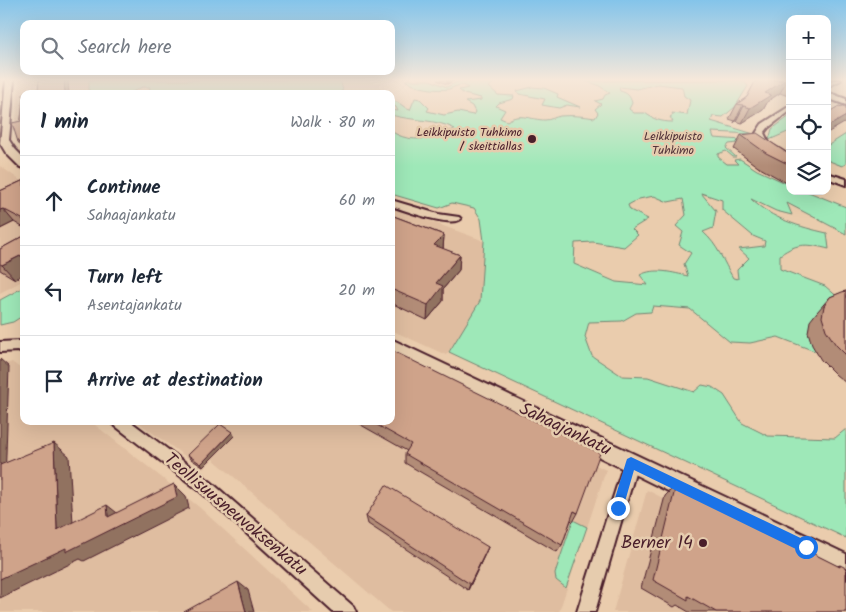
<!DOCTYPE html>
<html lang="en">
<head>
<meta charset="utf-8">
<style>
	:root { --surface:#fff; --page:#f2f2f3; --text:#1f2937; --muted:#747a83; --line:#e0e1e3 }
	body { margin:0; font-family:Kalam,sans-serif; background:var(--page); color:var(--text) }
	.controls { position:absolute; right:15px; top:15px; display:grid; overflow:hidden; border-radius:10px; box-shadow:0 5px 20px #0002 }
	.controls button { width:45px; height:45px; display:grid; place-items:center; padding:0; border:0; border-bottom:1px solid var(--line); background:var(--surface); color:var(--text); font:25px sans-serif }
	.stop { position:absolute; width:15px; height:15px; margin:-11px; border:4px solid #1a73e8; border-radius:50%; background:#fff }
	.stop.end { background:#1a73e8; border-color:#fff; box-shadow:0 1px 5px #0008 }
	.list { margin:0; padding:0; list-style:none }
	h2 { display:flex; justify-content:space-between; align-items:center; height:65px; margin:0; padding:0 20px; font-size:21px }
	h2 small { font-size:16px; font-weight:400; color:var(--muted) }
	.list li { display:grid; grid-template-columns:32px 1fr auto; gap:15px; align-items:center; box-sizing:border-box; height:90px; padding:0 20px; border-top:1px solid var(--line) }
	.list b { display:block; font-size:19px; white-space:nowrap }
	.list p { margin:0; font-size:16px; white-space:nowrap; color:var(--muted) }
	.list em { font-size:16px; font-style:normal; color:var(--muted) }
	.icon { flex:none; width:28px; height:28px; fill:none; stroke:currentColor; stroke-width:2; stroke-linecap:round; stroke-linejoin:round }
	.map { position:relative; flex:none; width:846px; height:612px; overflow:hidden }
	.search { position:absolute; background:var(--surface); box-shadow:0 5px 20px #0002; left:20px; top:20px; width:375px; height:55px; display:flex; align-items:center; gap:12px; box-sizing:border-box; padding:0 18px; border-radius:10px; color:var(--muted); font-size:19px }
	.panel { position:absolute; background:var(--surface); box-shadow:0 5px 20px #0002; left:20px; top:90px; width:375px; height:335px; border-radius:10px }
	.map>svg:first-child { display:block }
	.built { fill:#dfbda0 }
	.green { fill:#9ee8b8; stroke:#748472; fill-rule:evenodd }
	.lines { fill:none; stroke-linecap:round; stroke-linejoin:round }
	.minor-casing { stroke:#4a1f2b; stroke-width:4 }
	.secondary-casing { stroke:#4a1f2b; stroke-width:4 }
	.minor { fill:#e6ccae; fill-rule:evenodd }
	.secondary { fill:#e6ccae; fill-rule:evenodd }
	.wall { fill:#b28c77; stroke:#4a1f2b }
	.shaded-wall { fill:#917261; stroke:#4a1f2b }
	.building { fill:#cfa38a; stroke:#4a1f2b }
	.route { fill:#1a73e8 }
	.poi-dot { fill:#4a1f2b; stroke:#e6ccae; stroke-width:2 }
	.labels { text-anchor:middle; dominant-baseline:central; stroke-width:5; stroke-linejoin:round; paint-order:stroke }
	.far-poi-label { font-size:12px; fill:#4a1f2b; stroke:#e6ccae; text-anchor:end }
	.far-park-label { font-size:12px; fill:#523339; stroke:#e6ccae }
	.near-street-label { font-size:18px; fill:#4a1f2b; stroke:#e6ccae }
	.near-poi-label { font-size:18px; fill:#4a1f2b; stroke:#e6ccae; text-anchor:end }
</style>
</head>
<body>
<div class="map">
<svg width="846" height="612" viewBox="0 0 846 612">
	<rect width="100%" height="100%" fill="#eaccad"/>
	<filter id="ink" filterUnits="userSpaceOnUse"><feTurbulence type="fractalNoise" baseFrequency=".02" numOctaves="2"/><feDisplacementMap in="SourceGraphic" scale="10" xChannelSelector="R" yChannelSelector="G"/><feConvolveMatrix kernelMatrix="1 2 1 2 8 2 1 2 1" color-interpolation-filters="sRGB"/></filter>
	<g filter="url(#ink)">
		<!-- built -->
		<g class="built">
			<path d="M20,80h69v14h-65v57l-7,-14 -2,-9z"/>
			<path d="M0,166l24,17v97l-24,13z"/>
			<path d="M391,207l88,32 19,12 -11,48 -41,56 -55,-25z"/>
			<path d="M12,362l12,9v50h66l109,86 114,105h-313v-246z"/>
			<path d="M391,363l215,107 -47,142h-168l-178,-153 -10,10 -67,-48h255z"/>
			<path d="M647,490l199,100v22h-233z"/>
		</g>
		<!-- green -->
		<g class="green">
			<path d="M89,80h251l3,10 -6,4h-188l1,-7h-8l-14,7h-39z"/>
			<path d="M405,80h25l17,7 14,-7h16l-1,2 4,-2h17l-8,7 9,8 16,1 -1,3 -14,4 -3,3 9,4 -5,8 7,3c13,-9 24,-1 38,-1 5,0 10,-3 15,-4 12,-1 23,0 35,2l3,-5 -3,-4 6,-5 -6,-3 8,-2 2,-4 5,-2 -12,-8 -13,-4 158,-1 5,6 -13,21 -12,10 -10,-1 -2,5 43,13 -42,-2 2,6 42,3 -27,3 -3,4 10,9h-3l-7,-6 -8,3v3l9,7h11l-4,-4 6,-1 17,11 33,15v6h16l40,16v27l-59,-31 5,12 -16,-4 -25,-12c21,20 49,28 76,34l2,16c-21,-5 -31,-7 -49,6v14l45,17 15,13 -23,53 -39,-15 -28,6 -20,-1 -40,-33 -37,-3 -2,6 -15,1 -14,8 -33,1 -4,15 7,19 30,20 26,1 46,15 8,-7 10,2 12,8 18,28 26,13 67,2 11,-9v109l-397,-186 31,-51 4,-60 -3,-22 -7,-11 -22,-5 -13,5 -48,-14v-63c20,14 44,7 64,-2 -18,-10 -43,-8 -64,-14v-5l7,1 -2,-4 -5,-2v-4c8,-1 12,7 19,9l5,-12 5,1 9,9 -2,3 17,4 14,-3 15,3 2,-3 -3,-6 -7,-4 16,-2v-2l-17,-4 -5,-4 9,-2 -4,-3c-6,0 -10,2 -15,4 -11,2 -35,-1 -44,-9zM658,84l24,3 2,9 6,4 -3,15 -15,-2 1,2 -3,2 3,5c-12,0 -20,-3 -28,-9h-11l-5,-4 3,-6c-2,-7 -4,-10 -12,-12l-1,-4 18,2zM701,193l21,7v10l31,26 12,5 -1,5 -25,3 10,9 -12,12 1,9 -5,-1c-10,-17 -15,-33 -30,-46l10,-4 3,-17zM654,196l14,6 15,-3 3,16 -10,11 7,6 -4,13 12,8 -7,11 4,12c-15,-3 -33,-9 -48,-1l8,10 -32,-3 -42,-18 1,-21 18,-1 31,5 14,-12 -6,-6 16,-10 -18,-9 -2,-5 11,-6z"/>
			<path d="M532,87l12,1 14,6 -1,3 23,10 -13,-2 -8,3 -17,-3 3,-6 -26,-5 -2,-3z"/>
			<path d="M790,116v15l-21,9 3,-11z"/>
			<path d="M846,134v30l-4,2 -15,-6v-14z"/>
			<path d="M24,287v28l-11,7 -13,3v-25z"/>
			<path d="M573,520l14,7 -21,61 -10,-8 -1,-7z"/>
		</g>
		<g class="lines">
			<!-- minor casing -->
			<g class="minor-casing">
				<g id="minor">
					<path d="M833,80h8l-14,7v-4z"/>
					<path d="M790,106v5l-22,17 -4,5 5,10 21,13v6l-27,-16 -7,-13 6,-9z"/>
					<path d="M827,173l19,6v6l-19,-7z"/>
					<path d="M391,200l47,14 21,3 2,2c-11,9 -56,-9 -70,-13z"/>
					<path d="M20,341l4,1v12l-6,-3 -18,1v-10z"/>
					<path d="M112,421h18l81,61 142,124 3,6h-23l-132,-120 -87,-67z"/>
					<path d="M631,456l5,2 2,5 -43,149h-18l47,-149 2,-5z"/>
				</g>
			</g>
			<!-- secondary casing -->
			<g class="secondary-casing">
				<g id="secondary">
					<path d="M6,80h8l-5,60 6,9 9,9v10l-4,-1 -14,-14 -6,-10z"/>
					<path d="M827,92l19,7v6l-19,-7z"/>
					<path d="M391,339l455,215v25l-455,-225z"/>
				</g>
			</g>
			<!-- minor -->
			<use href="#minor" class="minor"/>
			<!-- secondary -->
			<use href="#secondary" class="secondary"/>
		</g>
		<!-- wall -->
		<g class="wall">
			<path d="M437,80h18l-8,4z"/>
			<path d="M756,80h34v14l-2,2 -8,-3 -12,8 -5,9 -21,13 -6,-2 -2,2 1,-2 -6,-2 8,-15 10,-7z"/>
			<path d="M24,94v56l-6,-8z"/>
			<path d="M741,135l49,20v24l-3,4 -29,-16 -24,-18z"/>
			<path d="M24,180v48l-10,-6 -14,7v-38z"/>
			<path d="M391,215l53,20 -1,14 17,6 -1,15 -16,19v12l-16,19 -36,-17z"/>
			<path d="M24,236v38l-9,5 -15,-9v-21z"/>
			<path d="M846,291v92l-10,-8 -15,-15 -9,-15 -4,-13 2,-11 7,-9 13,-15z"/>
			<path d="M354,421h37l187,92 -5,9 -2,-2 -9,25 -5,7 -152,-89v-9l2,-3z"/>
			<path d="M232,432l2,4 -31,31 -12,-8 -3,-4z"/>
			<path d="M676,485l161,81 3,-1 6,47h-157l-12,-7 -3,2 -33,-19 24,-92z"/>
			<path d="M366,516l122,31 -3,7 -17,36 -100,-66z"/>
		</g>
		<!-- shaded-wall -->
		<g class="shaded-wall">
			<path d="M64,80h6l-2,1 1,13h-4z"/>
			<path d="M447,80h8l-8,4z"/>
			<path d="M785,80h2l-7,13 -12,8 -5,9 -21,13 8,-15 15,-15z"/>
			<path d="M744,106l-8,15 -2,2 8,-16z"/>
			<path d="M846,116v6l-19,11v-6z"/>
			<path d="M3,209l11,13 -14,7v-19z"/>
			<path d="M444,235l-1,15 -9,-5z"/>
			<path d="M24,254v20l-9,5 -13,-14z"/>
			<path d="M460,255l-1,15 -16,19v12l-16,19 1,-15 8,-22z"/>
			<path d="M0,359l9,8 -4,116 -5,-3z"/>
			<path d="M232,432l2,4 -31,31 -2,-3z"/>
			<path d="M54,443l15,13 5,84 -17,-10z"/>
			<path d="M174,484l12,12 3,12 -105,53 -4,-2 -80,39v-19l108,-62 -1,-12 14,11z"/>
			<path d="M488,547l-3,7 -17,36 2,-6z"/>
			<path d="M238,582l10,8 6,22h-8z"/>
		</g>
		<!-- building -->
		<g class="building">
			<path d="M39,80h25l1,14h-40l13,-3z"/>
			<path d="M756,80h29l-20,13 6,2 -21,13 -6,-2 -2,1 1,-2 -6,-1 10,-7z"/>
			<path d="M23,94h1v50l-6,-2 -6,-19 9,-2z"/>
			<path d="M839,106l7,2v8l-19,11v-14z"/>
			<path d="M757,133l33,22v10l-24,-12 -25,-18z"/>
			<path d="M24,180v40l-21,-11 -3,1v-19z"/>
			<path d="M391,215l53,20 -10,10 26,10 -24,28 7,3 -15,19 -37,-16z"/>
			<path d="M24,236v18l-22,11 -2,-1v-15z"/>
			<path d="M846,291v64l-10,-10 -10,-15 -4,-13 2,-11 6,-9 12,-5z"/>
			<path d="M391,350l209,103 -22,60 -4,-2 -12,34 -157,-91 6,-10 -41,-23h21z"/>
			<path d="M220,424l12,8 -31,32 -13,-9z"/>
			<path d="M54,443l3,87 50,-25 1,12 66,-33 3,13 -111,55v-4l-66,31v-114z"/>
			<path d="M386,485l102,62 -18,37 -104,-68z"/>
			<path d="M676,485l164,82v-2l6,3v44h-130l-28,-16v4l-35,-20z"/>
			<path d="M238,582l8,30h-62z"/>
		</g>
	</g>
	<!-- sky -->
	<linearGradient id="sky" x2="0" y2="1"><stop stop-color="#84c4ea"/><stop offset="0.48" stop-color="#f6e8da"/><stop offset="1" stop-color="#f6e8da" stop-opacity="0"/></linearGradient>
	<rect width="846" height="166" fill="url(#sky)"/>
	<!-- route -->
	<path class="route" d="M631,457l180,86 2,4 -2,5 -5,1 -4,-1 -168,-82 -12,42 -4,2 -4,-2 -2,-4 14,-46 1,-3z"/>
	<!-- markers -->
	<g class="poi-dot">
		<circle cx="532" cy="139" r="5"/>
		<circle cx="703" cy="543" r="5"/>
	</g>
	<g class="labels">
		<!-- far-poi labels -->
		<g class="far-poi-label">
			<text x="522" y="132">Leikkipuisto Tuhkimo<tspan x="522" dy="14">/ skeittiallas</tspan></text>
		</g>
		<!-- far-park labels -->
		<g class="far-park-label">
			<text x="673" y="136">Leikkipuisto<tspan x="673" dy="14">Tuhkimo</tspan></text>
		</g>
		<!-- near-street labels -->
		<g class="near-street-label">
			<text transform="translate(565 430) rotate(26)">Sahaajankatu</text>
			<text transform="translate(235 515) rotate(40)">Teollisuusneuvoksenkatu</text>
		</g>
		<!-- near-poi labels -->
		<g class="near-poi-label">
			<text x="693" y="543">Berner 14</text>
		</g>
	</g>
</svg>
<div class="controls">
<button>+</button>
<button>−</button>
<button><svg class="icon" aria-label="locate" viewBox="0 0 24 24"><circle cx="12" cy="12" r="6"/><path d="M12 2v4M12 18v4M2 12h4M18 12h4"/></svg></button>
<button><svg class="icon" aria-label="layers" viewBox="0 0 24 24"><path d="M12 4l9 5-9 5-9-5zM3 14l9 5 9-5"/></svg></button>
</div>
<div class="stop" style="left:806px;top:547px"></div>
<div class="stop end" style="left:618px;top:508px"></div>
<div class="search"><svg class="icon" aria-label="search" viewBox="0 0 24 24"><circle cx="10" cy="10" r="6"/><path d="M15 15l6 6"/></svg>Search here</div>
<section class="panel">
<h2>1 min<small>Walk · 80 m</small></h2>
<ul class="list">
<li><svg class="icon" aria-label="ahead" viewBox="0 0 24 24"><path d="M12 20V5M6 11l6-6 6 6"/></svg><div><b>Continue</b><p>Sahaajankatu</p></div><em>60 m</em></li>
<li><svg class="icon" aria-label="left" viewBox="0 0 24 24"><path d="M17 20v-9H6M10 6l-5 5 5 5"/></svg><div><b>Turn left</b><p>Asentajankatu</p></div><em>20 m</em></li>
<li><svg class="icon" aria-label="arrive" viewBox="0 0 24 24"><path d="M6 21V4h12l-3 4 3 4H6"/></svg><div><b>Arrive at destination</b></div></li>
</ul>
</section>
</div>
</body>
</html>
